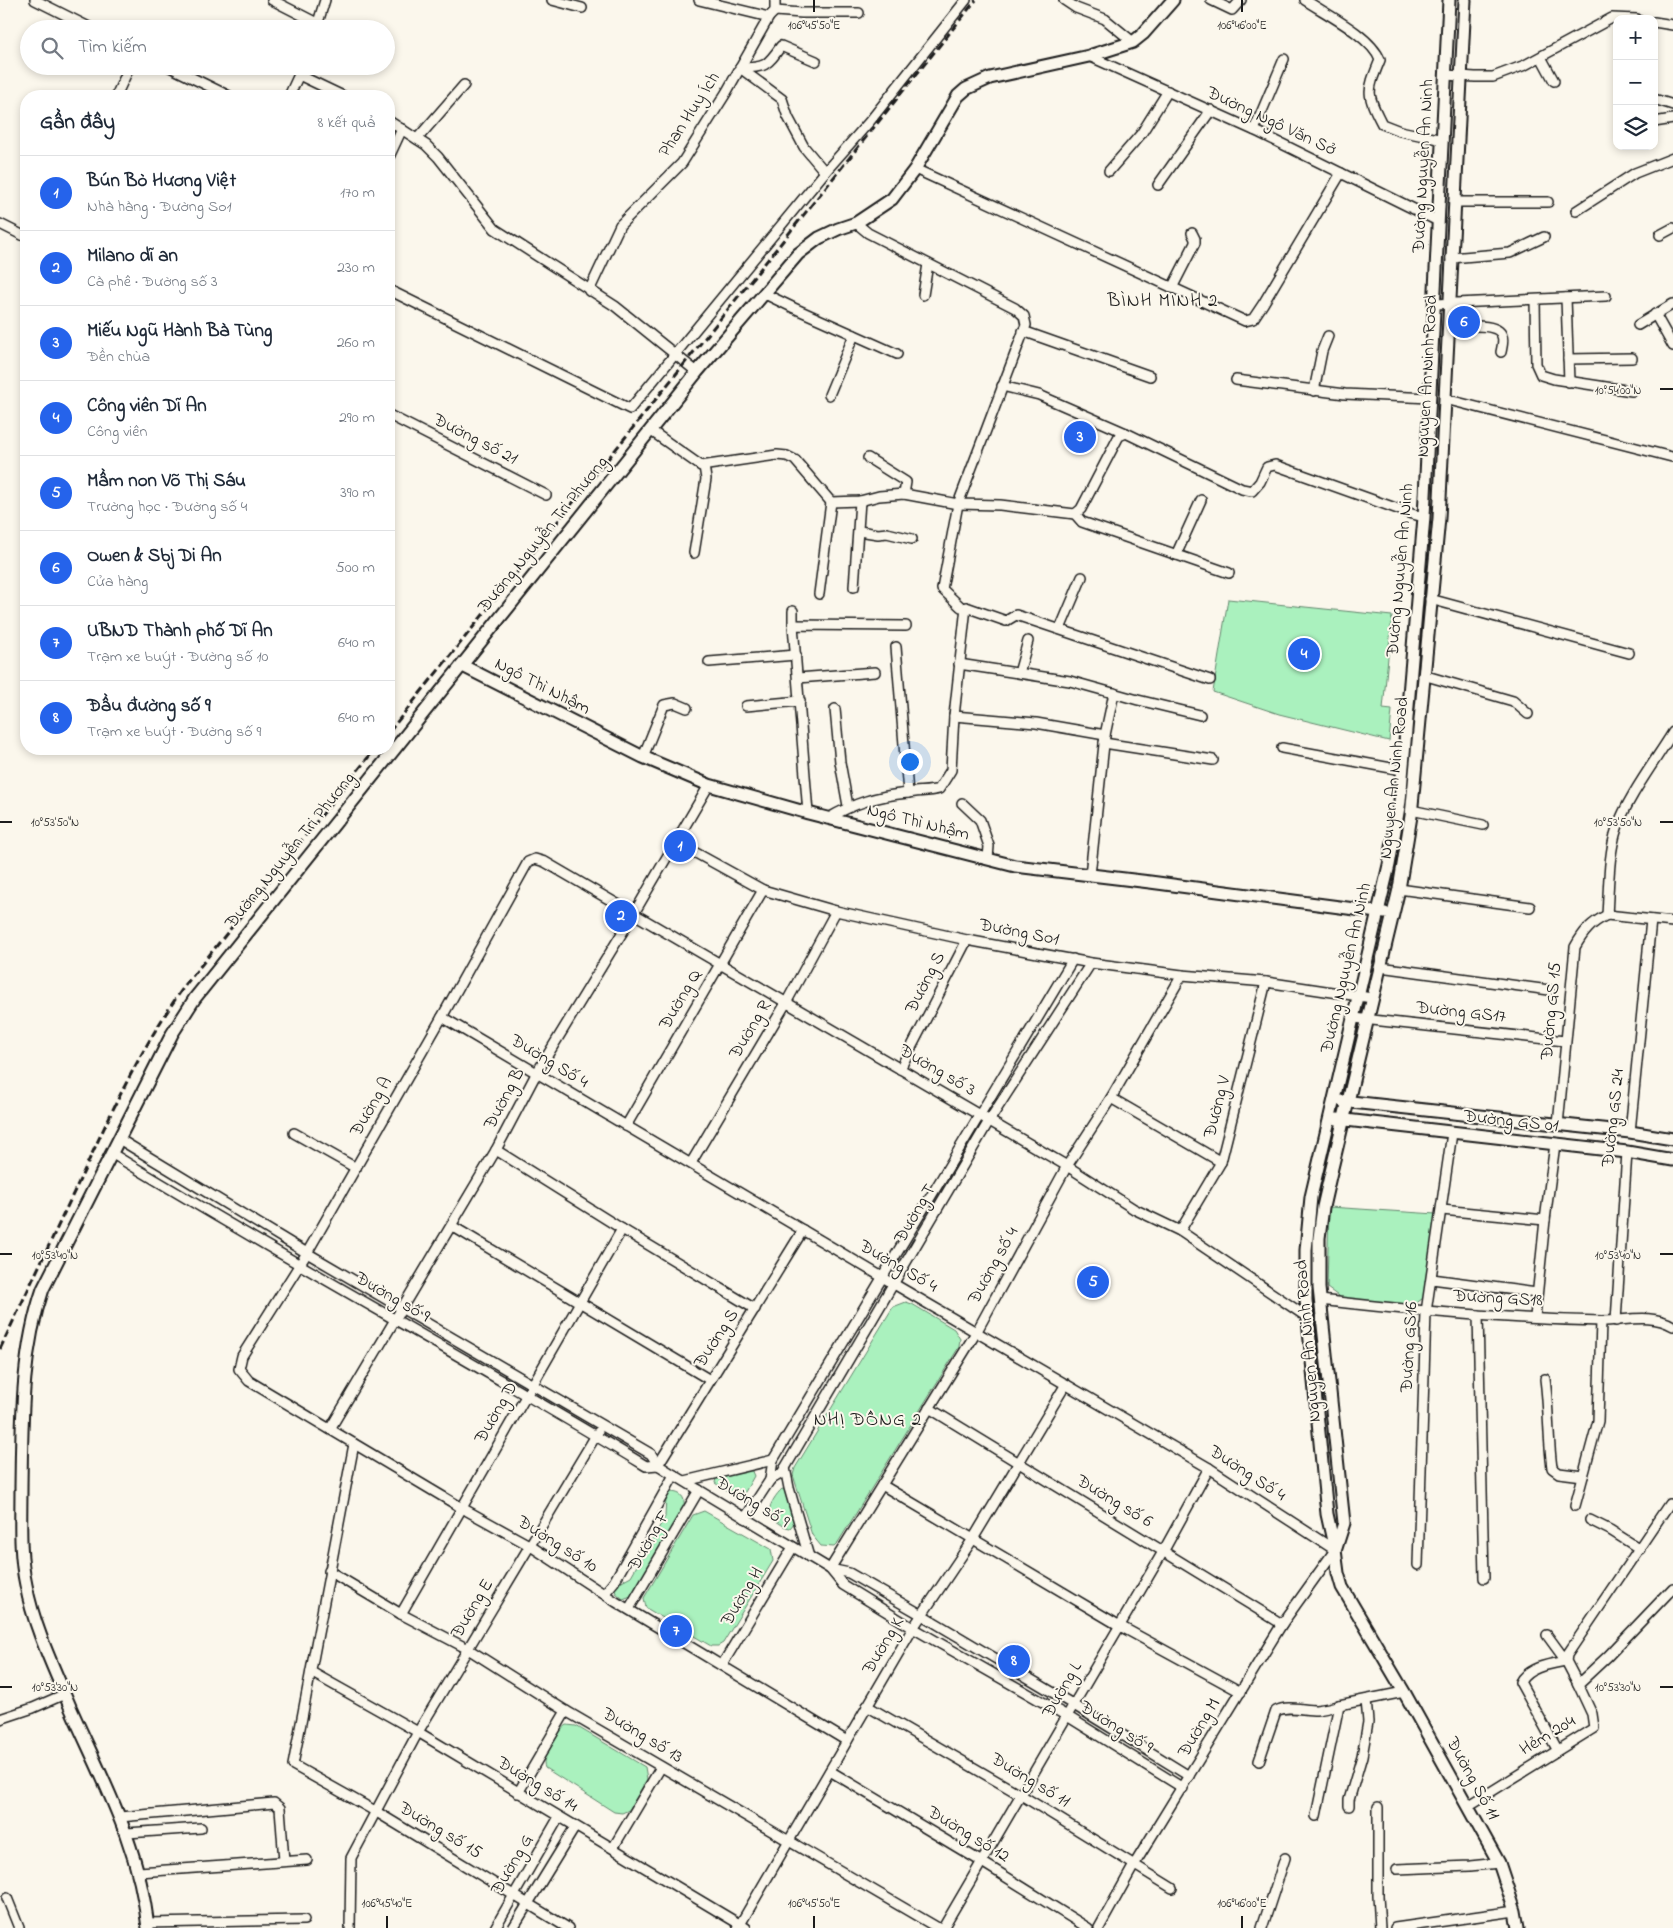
<!DOCTYPE html>
<html lang="vi">
<head>
<meta charset="utf-8">
<style>
	:root { --surface:#fff; --page:#f2f2f3; --text:#1f2937; --muted:#747a83; --line:#e0e1e3; --accent:#2563eb }
	body { margin:0; font-family:"Indie Flower",sans-serif; background:var(--page); color:var(--text) }
	.controls { position:absolute; right:15px; top:15px; display:grid; overflow:hidden; border-radius:10px; box-shadow:0 2px 8px #0003 }
	.controls button { width:45px; height:45px; display:grid; place-items:center; padding:0; border:0; border-bottom:1px solid var(--line); background:var(--surface); color:var(--text); font:25px sans-serif }
	.you { position:absolute; left:909px; top:761px; width:18px; height:18px; margin:-12px; border:4px solid #fff; border-radius:50%; background:#1a73e8; box-shadow:0 0 0 8px #1a73e833 }
	.badge { display:grid; place-items:center; width:32px; height:32px; border-radius:50%; background:var(--accent); color:#fff; font-size:16px; font-weight:700 }
	.pin { position:absolute; translate:-50% -50%; border:2px solid #fff; box-shadow:0 1px 5px #0006 }
	.list { margin:0; padding:0; list-style:none }
	h2 { display:flex; justify-content:space-between; align-items:center; height:65px; margin:0; padding:0 20px; font-size:21px }
	h2 small { font-size:16px; font-weight:400; color:var(--muted) }
	.list li { display:grid; grid-template-columns:32px 1fr auto; gap:15px; align-items:center; box-sizing:border-box; height:75px; padding:0 20px; border-top:1px solid var(--line) }
	.list b { display:block; font-size:19px; white-space:nowrap }
	.list p { margin:0; font-size:16px; white-space:nowrap; color:var(--muted) }
	.list em { font-size:16px; font-style:normal; color:var(--muted) }
	.icon { flex:none; width:28px; height:28px; fill:none; stroke:currentColor; stroke-width:2; stroke-linecap:round; stroke-linejoin:round }
	.map { position:relative; flex:none; width:1673px; height:1928px; overflow:hidden }
	.search { position:absolute; background:var(--surface); box-shadow:0 2px 8px #0003; left:20px; top:20px; width:375px; height:55px; display:flex; align-items:center; gap:12px; box-sizing:border-box; padding:0 18px; border-radius:28px; color:var(--muted); font-size:19px }
	.panel { position:absolute; background:var(--surface); box-shadow:0 2px 8px #0003; left:20px; top:90px; width:375px; height:665px; border-radius:20px }
	.map>svg:first-child { display:block }
	.green { fill:#aaf1be; stroke:#63866d }
	.lines { fill:none; stroke-linecap:round; stroke-linejoin:round }
	.street-casing { stroke:#1c1c1c; stroke-width:12 }
	.secondary-casing { stroke:#1c1c1c; stroke-width:15 }
	.street { stroke:#fbf7ec; stroke-width:9 }
	.secondary { stroke:#fbf7ec; stroke-width:11 }
	.rail { stroke:#1c1c1c; stroke-width:3; stroke-dasharray:8 4; stroke-linecap:butt }
	.ticks { fill:none; stroke:#1c1c1c; stroke-width:2 }
	.labels { text-anchor:middle; dominant-baseline:central; stroke-width:4; stroke-linejoin:round; paint-order:stroke }
	.street-label { font-size:18px; fill:#1c1c1c; stroke:#fbf7ec }
	.neighbourhood-label { font-size:19px; letter-spacing:1px; fill:#1c1c1c; stroke:#fbf7ec }
	.ticks-label { font-size:12px; text-anchor:middle; fill:#1c1c1c; stroke:#fbf7ec; stroke-width:4; stroke-linejoin:round; paint-order:stroke }
</style>
</head>
<body>
<div class="map">
<svg width="1673" height="1928" viewBox="0 0 1673 1928">
	<rect width="100%" height="100%" fill="#fbf7ec"/>
	<filter id="ink" filterUnits="userSpaceOnUse"><feTurbulence type="fractalNoise" baseFrequency=".02" numOctaves="2"/><feDisplacementMap in="SourceGraphic" scale="10" xChannelSelector="R" yChannelSelector="G"/><feConvolveMatrix kernelMatrix="1 2 1 2 8 2 1 2 1" color-interpolation-filters="sRGB"/></filter>
	<g filter="url(#ink)">
		<!-- green -->
		<g class="green">
			<path d="M1228,599l164,17 -9,93 9,1 -3,31 -110,-27 -66,-22z"/>
			<path d="M1329,1207l107,7 -10,82 -15,11 -70,-9 -14,-10z"/>
			<path d="M906,1302l6,2 42,25 6,10 -1,8 -122,197 -3,3 -13,-1 -9,-11 -19,-60 2,-7 98,-161z"/>
			<path d="M751,1469l3,7 -9,16 -5,4 -12,-4 -13,-9 1,-5 4,-2z"/>
			<path d="M782,1489l5,2 8,31 -5,6c-5,-1 -7,-2 -11,-5 -3,-2 -8,-5 -9,-9 -3,-7 7,-21 12,-25z"/>
			<path d="M672,1492c9,1 13,5 12,14l-44,77 -9,13 -8,3 -7,-6 -2,-5 4,-5 13,-7 34,-59 1,-20z"/>
			<path d="M704,1511l67,38 2,12 -50,82 -5,3h-7l-65,-38 -2,-10 49,-83z"/>
			<path d="M567,1725l9,1 69,41 2,12 -18,31 -7,3 -8,-1 -69,-44c-5,-14 11,-35 22,-43z"/>
		</g>
		<g class="lines">
			<!-- street casing -->
			<g class="street-casing">
				<g id="street">
					<path d="M35,0l58,29"/>
					<path d="M272,0l45,23"/>
					<path d="M552,0l30,8"/>
					<path d="M699,0l70,17"/>
					<path d="M1064,0l12,8 29,11 28,23"/>
					<path d="M1211,0l21,10 9,-10"/>
					<path d="M1305,0c21,14 66,36 75,60 -13,32 -14,33 2,64l18,7 43,9"/>
					<path d="M775,11l27,2h57"/>
					<path d="M1654,22l19,3"/>
					<path d="M316,29l9,-29"/>
					<path d="M1089,56l171,77 178,88"/>
					<path d="M1541,57l13,24"/>
					<path d="M168,66l61,30"/>
					<path d="M740,68l42,31 6,18 16,30 21,25"/>
					<path d="M740,68c25,0 27,-2 41,-22l35,15"/>
					<path d="M299,75l44,21"/>
					<path d="M1446,75l29,2h18l32,-12 87,-47 25,1"/>
					<path d="M116,96l14,-30"/>
					<path d="M289,96l14,-30"/>
					<path d="M1654,99l19,6"/>
					<path d="M389,121l37,24 12,12 57,72 120,77 82,66"/>
					<path d="M1654,122l19,-3"/>
					<path d="M1254,130l30,-71"/>
					<path d="M417,139l47,-54"/>
					<path d="M389,157l13,-28"/>
					<path d="M915,169l330,152 8,-2 10,-15 78,-131"/>
					<path d="M1109,171l32,-37 27,-43"/>
					<path d="M1158,185l53,-75"/>
					<path d="M1454,202h94"/>
					<path d="M1576,211l59,-38 38,-15"/>
					<path d="M856,223l12,10 147,75 9,8 2,9 -68,179 -16,85 19,18"/>
					<path d="M0,224l26,13"/>
					<path d="M1660,235l13,-7"/>
					<path d="M1451,258l59,-5 34,-16"/>
					<path d="M1172,288l23,-45v-4l-3,-6"/>
					<path d="M389,290l241,119 195,-237 45,-51 96,-121"/>
					<path d="M589,291l31,-66 62,-62 44,-70 43,-76 6,-6v-11"/>
					<path d="M763,293l31,15 103,46"/>
					<path d="M923,295l5,-31"/>
					<path d="M1566,298l3,84"/>
					<path d="M1535,300l1,64 5,11 13,4 78,12"/>
					<path d="M1435,304l171,-8"/>
					<path d="M1655,314l18,32"/>
					<path d="M1638,325l35,-21"/>
					<path d="M1448,328c12,-1 50,-7 54,8 2,4 0,11 -1,16"/>
					<path d="M1023,331l127,45"/>
					<path d="M1568,359l64,-1"/>
					<path d="M1236,380l109,14 85,4"/>
					<path d="M1002,386l37,9 87,38"/>
					<path d="M1314,391l8,-40 6,-15"/>
					<path d="M829,395l25,-60"/>
					<path d="M1445,399l227,58"/>
					<path d="M389,415l157,80"/>
					<path d="M650,430l51,36 76,-11 10,1 8,4 36,42 29,-1 19,-5 25,-2 54,10 42,1 75,9 6,-5 38,-73 7,-3 116,56 10,2 8,-9 7,-15 8,-2 137,49 12,3"/>
					<path d="M868,458l38,24 -2,12"/>
					<path d="M1075,514l7,8 147,51"/>
					<path d="M859,531l19,3 9,-1 25,6"/>
					<path d="M694,553l12,-74 -2,-13"/>
					<path d="M1176,555l25,-55"/>
					<path d="M854,587l6,-86"/>
					<path d="M819,594l12,-92"/>
					<path d="M1430,599l199,54"/>
					<path d="M793,611v14"/>
					<path d="M1060,629l22,-52"/>
					<path d="M896,647l12,146"/>
					<path d="M709,662l87,-7"/>
					<path d="M959,664l111,17 68,19 62,15"/>
					<path d="M1019,673l9,-32"/>
					<path d="M1423,675l90,26 15,13"/>
					<path d="M798,678l77,-6"/>
					<path d="M746,706l54,-5"/>
					<path d="M835,709l5,53 8,44"/>
					<path d="M954,716l82,7 69,12"/>
					<path d="M1104,743l109,17"/>
					<path d="M1282,748l120,22"/>
					<path d="M643,757l21,-52 11,-2 12,5"/>
					<path d="M962,803l18,17 9,26 -1,13"/>
					<path d="M1411,810l72,15"/>
					<path d="M808,813l-15,-188 113,1"/>
					<path d="M827,819c27,-16 50,-23 81,-26 10,-2 21,-1 31,-4l12,-19 3,-54 12,-109 40,14 10,-6 194,65"/>
					<path d="M676,842l87,48 73,21 131,29 124,23 91,12 84,7 106,16"/>
					<path d="M1090,875l15,-140 9,-42"/>
					<path d="M1399,889l131,18"/>
					<path d="M1607,915c2,-28 1,-60 10,-87 10,-30 39,-68 56,-96"/>
					<path d="M1607,915l66,7"/>
					<path d="M1380,967l169,23"/>
					<path d="M442,1017l452,267 315,184 126,82 -53,74 -148,241 -35,63"/>
					<path d="M1354,1018l211,23"/>
					<path d="M900,1069l67,-129"/>
					<path d="M1111,1098l110,64"/>
					<path d="M1558,1125l17,-178c9,-16 16,-24 32,-32"/>
					<path d="M626,1126l137,-236"/>
					<path d="M1630,1132l21,-212"/>
					<path d="M294,1133l62,35"/>
					<path d="M119,1139l188,114 344,201 7,11 16,10 156,94 19,4 73,42 152,90 115,71"/>
					<path d="M496,1150l126,79 133,80"/>
					<path d="M111,1153c176,108 358,206 535,313l12,-1"/>
					<path d="M691,1163l95,-160 50,-92"/>
					<path d="M1442,1210l103,10"/>
					<path d="M452,1226l258,154"/>
					<path d="M1180,1231l41,-69 45,-180"/>
					<path d="M1432,1279l105,14"/>
					<path d="M1320,1300c93,11 188,19 282,21 23,0 50,-8 71,5"/>
					<path d="M1478,1315l6,263"/>
					<path d="M1535,1317l10,-97 10,-76"/>
					<path d="M1616,1321l11,-169"/>
					<path d="M1545,1379c4,30 3,59 7,89l7,5 24,3"/>
					<path d="M929,1408l353,216"/>
					<path d="M330,1429l166,-279 40,-76 97,-159 76,-130"/>
					<path d="M354,1444l-61,321 82,46 193,117"/>
					<path d="M658,1465l145,-235"/>
					<path d="M785,1468l4,20 20,69"/>
					<path d="M770,1480l3,-20 300,-501"/>
					<path d="M685,1481l88,-21"/>
					<path d="M882,1485l238,141 121,66"/>
					<path d="M1575,1506l23,-85 3,-100"/>
					<path d="M745,1518l25,-38 12,-7 3,-5 204,-347 102,-158"/>
					<path d="M1590,1520l20,10 30,19"/>
					<path d="M1418,1565l8,-253 26,-179"/>
					<path d="M830,1569l147,-238 90,-165 44,-68 71,-123"/>
					<path d="M830,1569l13,16 70,43 154,88 116,72"/>
					<path d="M329,1571l72,43 67,35 98,62 372,217"/>
					<path d="M604,1594l10,-12 60,-107"/>
					<path d="M629,1609l70,-119"/>
					<path d="M401,1614l221,-385"/>
					<path d="M1547,1635l19,26c-16,3 -38,6 -46,21l37,67"/>
					<path d="M722,1665l71,-118"/>
					<path d="M311,1672l107,60 328,196"/>
					<path d="M1578,1684l-12,-23 1,-6 102,-151"/>
					<path d="M867,1706l154,89 151,93"/>
					<path d="M0,1719l33,-11 32,-14"/>
					<path d="M847,1741l-231,-139 -87,-57 -67,-37 -213,-127 -10,-12 3,-13 65,-103 135,-236 86,-155 7,-3 10,3 522,304 67,43 46,22 127,86"/>
					<path d="M1259,1761l17,-50c11,-6 27,-1 40,-1 8,-1 15,-2 23,-5"/>
					<path d="M830,1771l152,91 106,66"/>
					<path d="M518,1793l48,-82"/>
					<path d="M1349,1806v-6l13,-44 6,-34 -2,-22"/>
					<path d="M1468,1806l126,-78 -2,-14 -14,-30 30,-28 65,-68"/>
					<path d="M1378,1807v89l2,32"/>
					<path d="M1316,1816l23,-111 65,-13"/>
					<path d="M120,1817l154,-14 6,5 4,53"/>
					<path d="M127,1833l74,-5"/>
					<path d="M613,1848l48,-81"/>
					<path d="M1397,1869l73,-3 29,-3"/>
					<path d="M139,1872l168,-12"/>
					<path d="M7,1898l12,30"/>
					<path d="M148,1923l156,-3"/>
					<path d="M350,1928l1,-70 67,-126 180,-300"/>
					<path d="M495,1928l64,-111"/>
					<path d="M513,1928l62,-101"/>
					<path d="M738,1928l175,-300 60,-89 93,-155"/>
					<path d="M943,1928l221,-378 45,-82"/>
					<path d="M1262,1928l23,-70"/>
					<path d="M1395,1928l120,-17"/>
				</g>
			</g>
			<!-- secondary casing -->
			<g class="secondary-casing">
				<g id="secondary">
					<path d="M1449,0l-25,517 -24,284 -11,64 -11,47 -67,285 -5,53v50l21,214 8,36 3,23 4,14 62,105 95,171 16,48 3,17"/>
					<path d="M463,666l180,91 66,28 99,28 207,53 135,16 235,31"/>
					<path d="M1342,1101l288,31 43,7"/>
					<path d="M1337,1119l290,33 46,8"/>
					<path d="M1336,1548l8,-25 -25,-235v-50l4,-31 8,-35 68,-283 12,-73 28,-298 26,-518"/>
					<path d="M148,1928c-8,-81 -45,-147 -77,-219 -16,-38 -38,-84 -45,-124 -7,-32 -5,-65 -5,-98 1,-67 0,-134 22,-198l129,-255 23,-36 502,-626 101,-118 21,-16 19,-9 18,-6 36,-24 23,-30 43,-73 8,-7 24,-11 99,-22 44,-14 10,-8 30,-34"/>
				</g>
			</g>
			<!-- street -->
			<use href="#street" class="street"/>
			<!-- secondary -->
			<use href="#secondary" class="secondary"/>
			<!-- rail -->
			<g class="rail">
				<path d="M389,732l587,-732"/>
				<path d="M0,1349c28,-59 56,-119 84,-178 30,-65 60,-129 102,-187l189,-235"/>
			</g>
		</g>
	</g>
	<!-- ticks -->
	<path class="ticks" d="M814,0v12M1242,0v12M1660,389h13M0,822h12M1660,822h13M0,1254h12M1660,1254h13M0,1687h12M1660,1687h13M387,1916v12M814,1916v12M1242,1916v12"/>
	<g class="labels">
		<!-- street labels -->
		<g class="street-label">
			<text transform="translate(690 115) rotate(-57)">Phan Huy Ích</text>
			<text transform="translate(1271 122) rotate(25)">Đường Ngô Văn Sở</text>
			<text transform="translate(1424 166) rotate(-87)">Đường Nguyễn An Ninh</text>
			<text transform="translate(1428 376) rotate(-87)">Nguyen An Ninh Road</text>
			<text transform="translate(475 440) rotate(27)">Đường số 21</text>
			<text transform="translate(544 535) rotate(-51)">Đường Nguyễn Tri Phương</text>
			<text transform="translate(1401 570) rotate(-85)">Đường Nguyễn An Ninh</text>
			<text transform="translate(542 687) rotate(27)">Ngô Thì Nhậm</text>
			<text transform="translate(1395 778) rotate(-84)">Nguyen An Ninh Road</text>
			<text transform="translate(918 823) rotate(14)">Ngô Thì Nhậm</text>
			<text transform="translate(291 851) rotate(-51)">Đường Nguyễn Tri Phương</text>
			<text transform="translate(1019 933) rotate(11)">Đường So1</text>
			<text transform="translate(1347 968) rotate(-77)">Đường Nguyễn An Ninh</text>
			<text transform="translate(926 983) rotate(-63)">Đường S</text>
			<text transform="translate(681 1000) rotate(-60)">Đường Q</text>
			<text transform="translate(1552 1011) rotate(-85)">Đường GS 15</text>
			<text transform="translate(1461 1013) rotate(6)">Đường GS17</text>
			<text transform="translate(751 1030) rotate(-59)">Đường R</text>
			<text transform="translate(549 1062) rotate(31)">Đường Số 4</text>
			<text transform="translate(937 1071) rotate(30)">Đường số 3</text>
			<text transform="translate(505 1099) rotate(-62)">Đường B</text>
			<text transform="translate(372 1107) rotate(-60)">Đường A</text>
			<text transform="translate(1218 1107) rotate(-76)">Đường V</text>
			<text transform="translate(1614 1118) rotate(-84)">Đường GS 24</text>
			<text transform="translate(1511 1122) rotate(6)">Đường GS 01</text>
			<text transform="translate(916 1214) rotate(-60)">Đường T</text>
			<text transform="translate(994 1266) rotate(-61)">Đường số 4</text>
			<text transform="translate(898 1267) rotate(30)">Đường Số 4</text>
			<text transform="translate(392 1298) rotate(30)">Đường số 9</text>
			<text transform="translate(1498 1299) rotate(3)">Đường GS18</text>
			<text transform="translate(717 1339) rotate(-57)">Đường S</text>
			<text transform="translate(1309 1341) rotate(-95)">Nguyen An Ninh Road</text>
			<text transform="translate(1410 1347) rotate(-87)">Đường GS16</text>
			<text transform="translate(497 1413) rotate(-60)">Đường D</text>
			<text transform="translate(1247 1474) rotate(33)">Đường Số 4</text>
			<text transform="translate(1114 1502) rotate(31)">Đường số 6</text>
			<text transform="translate(752 1503) rotate(31)">Đường số 9</text>
			<text transform="translate(650 1541) rotate(-60)">Đường F</text>
			<text transform="translate(557 1545) rotate(32)">Đường số 10</text>
			<text transform="translate(743 1597) rotate(-59)">Đường H</text>
			<text transform="translate(473 1609) rotate(-59)">Đường E</text>
			<text transform="translate(884 1646) rotate(-59)">Đường K</text>
			<text transform="translate(1063 1690) rotate(-60)">Đường L</text>
			<text transform="translate(1116 1728) rotate(32)">Đường số 9</text>
			<text transform="translate(1200 1728) rotate(-59)">Đường M</text>
			<text transform="translate(642 1736) rotate(31)">Đường số 13</text>
			<text transform="translate(1548 1736) rotate(-31)">Hẻm 204</text>
			<text transform="translate(1472 1779) rotate(61)">Đường Số 11</text>
			<text transform="translate(1030 1781) rotate(31)">Đường số 11</text>
			<text transform="translate(537 1785) rotate(31)">Đường số 14</text>
			<text transform="translate(440 1831) rotate(31)">Đường số 15</text>
			<text transform="translate(968 1835) rotate(31)">Đường số 12</text>
			<text transform="translate(513 1865) rotate(-60)">Đường G</text>
		</g>
		<!-- neighbourhood labels -->
		<g class="neighbourhood-label">
			<text x="1163" y="301">BÌNH MINH 2</text>
			<text x="868" y="1420">NHỊ ĐỒNG 2</text>
		</g>
	</g>
	<g class="ticks-label">
		<text x="814" y="29">106°45'50"E</text>
		<text x="1242" y="29">106°46'00"E</text>
		<text x="1618" y="394">10°54'00"N</text>
		<text x="55" y="826">10°53'50"N</text>
		<text x="1618" y="826">10°53'50"N</text>
		<text x="55" y="1259">10°53'40"N</text>
		<text x="1618" y="1259">10°53'40"N</text>
		<text x="55" y="1691">10°53'30"N</text>
		<text x="1618" y="1691">10°53'30"N</text>
		<text x="387" y="1907">106°45'40"E</text>
		<text x="814" y="1907">106°45'50"E</text>
		<text x="1242" y="1907">106°46'00"E</text>
	</g>
</svg>
<div class="controls">
<button>+</button>
<button>−</button>
<button><svg class="icon" aria-label="layers" viewBox="0 0 24 24"><path d="M12 4l9 5-9 5-9-5zM3 14l9 5 9-5"/></svg></button>
</div>
<div class="you"></div>
<div class="pin badge" style="left:680px;top:846px">1</div>
<div class="pin badge" style="left:621px;top:916px">2</div>
<div class="pin badge" style="left:1080px;top:437px">3</div>
<div class="pin badge" style="left:1304px;top:654px">4</div>
<div class="pin badge" style="left:1093px;top:1282px">5</div>
<div class="pin badge" style="left:1464px;top:322px">6</div>
<div class="pin badge" style="left:676px;top:1631px">7</div>
<div class="pin badge" style="left:1014px;top:1661px">8</div>
<div class="search"><svg class="icon" aria-label="search" viewBox="0 0 24 24"><circle cx="10" cy="10" r="6"/><path d="M15 15l6 6"/></svg>Tìm kiếm</div>
<section class="panel">
<h2>Gần đây<small>8 kết quả</small></h2>
<ul class="list">
<li><span class="badge">1</span><div><b>Bún Bò Hương Việt</b><p>Nhà hàng · Đường So1</p></div><em>170 m</em></li>
<li><span class="badge">2</span><div><b>Milano dĩ an</b><p>Cà phê · Đường số 3</p></div><em>230 m</em></li>
<li><span class="badge">3</span><div><b>Miếu Ngũ Hành Bà Tùng</b><p>Đền chùa</p></div><em>260 m</em></li>
<li><span class="badge">4</span><div><b>Công viên Dĩ An</b><p>Công viên</p></div><em>290 m</em></li>
<li><span class="badge">5</span><div><b>Mầm non Võ Thị Sáu</b><p>Trường học · Đường số 4</p></div><em>390 m</em></li>
<li><span class="badge">6</span><div><b>Owen &amp; Sbj Di An</b><p>Cửa hàng</p></div><em>500 m</em></li>
<li><span class="badge">7</span><div><b>UBND Thành phố Dĩ An</b><p>Trạm xe buýt · Đường số 10</p></div><em>640 m</em></li>
<li><span class="badge">8</span><div><b>Đầu đường số 9</b><p>Trạm xe buýt · Đường số 9</p></div><em>640 m</em></li>
</ul>
</section>
</div>
</body>
</html>
